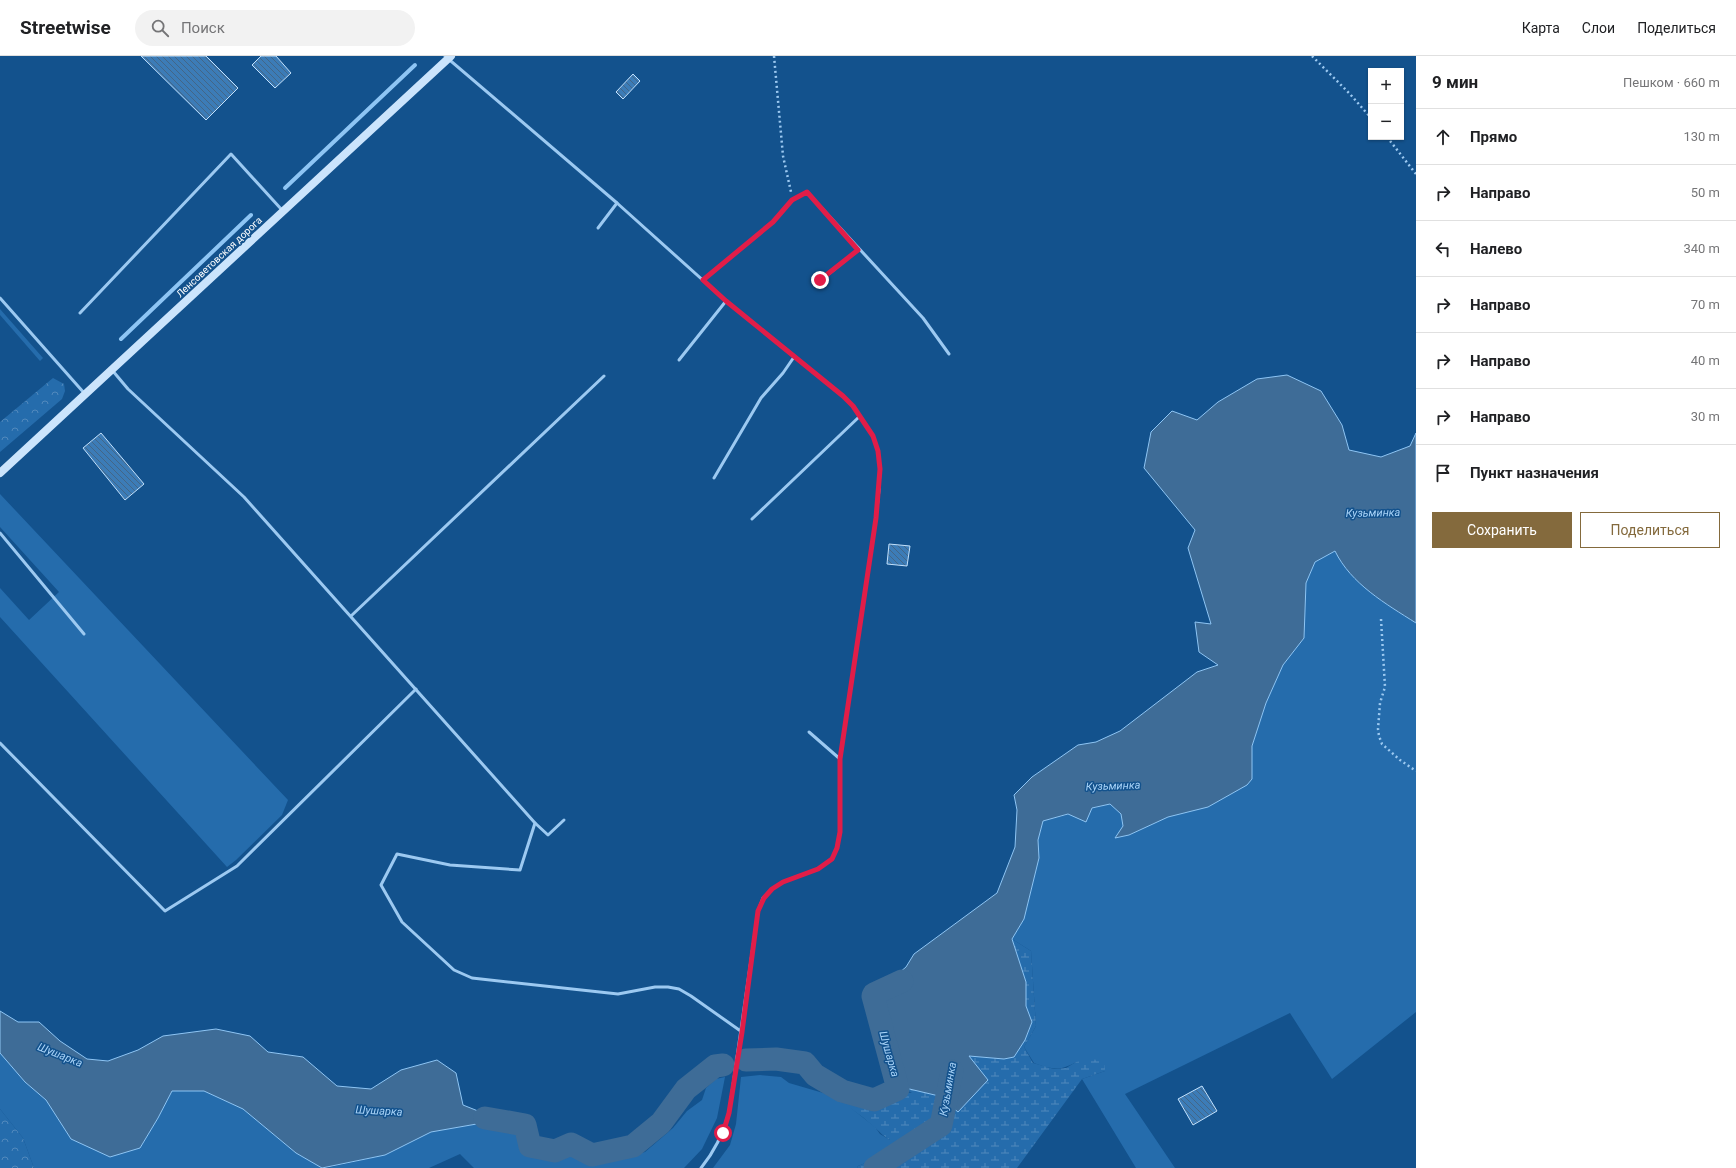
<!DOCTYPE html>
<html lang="ru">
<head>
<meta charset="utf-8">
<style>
	:root { --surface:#fff; --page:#f2f2f2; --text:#202124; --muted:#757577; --line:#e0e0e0; --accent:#846a3d }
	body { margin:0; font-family:Roboto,sans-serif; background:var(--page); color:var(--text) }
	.controls { position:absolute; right:12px; top:12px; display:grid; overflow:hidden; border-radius:0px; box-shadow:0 1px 3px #0004 }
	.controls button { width:36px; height:36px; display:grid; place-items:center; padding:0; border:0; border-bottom:1px solid var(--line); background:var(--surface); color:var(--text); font:20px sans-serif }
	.stop { position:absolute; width:12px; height:12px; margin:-9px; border:3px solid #e11d48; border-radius:50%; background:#fff }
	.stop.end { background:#e11d48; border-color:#fff; box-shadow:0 1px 4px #0008 }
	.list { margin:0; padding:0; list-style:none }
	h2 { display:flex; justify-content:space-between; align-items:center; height:52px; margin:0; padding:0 16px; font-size:17px }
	h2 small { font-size:13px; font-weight:400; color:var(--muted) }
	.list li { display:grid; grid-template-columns:26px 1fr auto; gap:12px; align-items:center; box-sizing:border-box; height:56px; padding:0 16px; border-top:1px solid var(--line) }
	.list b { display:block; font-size:15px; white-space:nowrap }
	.list em { font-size:13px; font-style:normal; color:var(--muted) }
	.actions { display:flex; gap:8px; padding:12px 16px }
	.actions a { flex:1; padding:9px 0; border:1px solid var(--accent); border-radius:0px; text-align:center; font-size:14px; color:var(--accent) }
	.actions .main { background:var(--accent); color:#fff }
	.icon { flex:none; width:22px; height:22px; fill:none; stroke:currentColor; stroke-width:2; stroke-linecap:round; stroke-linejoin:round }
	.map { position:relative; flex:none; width:1416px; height:1112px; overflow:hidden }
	header { display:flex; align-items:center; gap:24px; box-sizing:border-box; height:56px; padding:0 20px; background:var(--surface); border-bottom:1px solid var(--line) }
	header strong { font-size:19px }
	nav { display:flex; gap:22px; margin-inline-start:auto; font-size:14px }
	.search { width:280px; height:36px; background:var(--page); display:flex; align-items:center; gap:10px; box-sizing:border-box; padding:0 14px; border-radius:22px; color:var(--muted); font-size:15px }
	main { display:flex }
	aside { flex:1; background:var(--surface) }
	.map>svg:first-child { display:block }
	.grass { fill:#256cac }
	.forest { fill:url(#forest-crowns) }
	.wetland { fill:url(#wetland-marsh) }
	.water { fill:#3e6c97; stroke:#8ec5f4 }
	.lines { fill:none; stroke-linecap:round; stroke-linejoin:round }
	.stream { stroke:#8ec5f4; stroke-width:4 }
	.river { stroke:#3e6c97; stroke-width:23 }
	.building { fill:url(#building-back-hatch); stroke:#c3e1fc }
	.path { stroke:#9cc9f1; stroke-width:2.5; stroke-dasharray:2 3; stroke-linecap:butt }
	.lane { stroke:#9cc9f1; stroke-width:3 }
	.secondary { stroke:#cbe4fc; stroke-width:8 }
	.route { stroke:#e11d48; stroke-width:5 }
	.labels { text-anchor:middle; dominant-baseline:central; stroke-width:3; stroke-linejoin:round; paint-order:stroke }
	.street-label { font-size:10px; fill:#fff; stroke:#13528d }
	.water-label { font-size:11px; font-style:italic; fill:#a8d3f8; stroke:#13528d }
</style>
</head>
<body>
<header>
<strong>Streetwise</strong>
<div class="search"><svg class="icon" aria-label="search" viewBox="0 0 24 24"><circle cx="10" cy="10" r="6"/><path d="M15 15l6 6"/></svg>Поиск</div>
<nav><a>Карта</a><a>Слои</a><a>Поделиться</a></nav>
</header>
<main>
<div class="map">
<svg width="1416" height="1112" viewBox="0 0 1416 1112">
	<defs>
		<pattern id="forest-crowns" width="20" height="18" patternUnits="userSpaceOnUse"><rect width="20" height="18" fill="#256cac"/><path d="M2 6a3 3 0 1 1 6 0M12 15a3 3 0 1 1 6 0" fill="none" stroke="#5189bd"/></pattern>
		<pattern id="wetland-marsh" width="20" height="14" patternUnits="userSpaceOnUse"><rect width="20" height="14" fill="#256cac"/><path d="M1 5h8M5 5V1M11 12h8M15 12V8" fill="none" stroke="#5189bd"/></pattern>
		<pattern id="building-back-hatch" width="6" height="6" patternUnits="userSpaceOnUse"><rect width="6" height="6" fill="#3c7cb7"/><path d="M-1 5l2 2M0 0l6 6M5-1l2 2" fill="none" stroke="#436687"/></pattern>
	</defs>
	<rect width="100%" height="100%" fill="#13528d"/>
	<!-- grass -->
	<g class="grass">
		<path d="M0,253l43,49 -3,3 -40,-46z"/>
		<path d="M0,438l288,306 -6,15 -46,45 -9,7 -227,-250v-29l29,32 30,-28 -59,-65z"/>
		<path d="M1335,495c16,33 51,53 81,72v389l-84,67 -42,-66 -165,81 50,74h-39l-54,-89 23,-8 -29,-9c-17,10 -25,7 -42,1l-10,-16 12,-21 -5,-75 -19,-12 12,-20 15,-61 -1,-18 5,-19 67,-17 11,10 2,12 -8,12 14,-3 39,-18 40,-10 44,-28v-33l14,-43 17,-38 21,-27 2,-55 9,-21z"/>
		<path d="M0,997l25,29 21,18 25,39 69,9 18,-30 14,-27h32l39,18 53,44 26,15h-288l-11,-30 -23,-29z"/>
		<path d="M760,1019l21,2 8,6 41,12 16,9 29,23 5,7 10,6v6l-22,16 -10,4 -1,2h-144l17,-23 6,-21 5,-47z"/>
		<path d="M725,1021l-8,41 -15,31 -18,19h-210l-14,-14 -31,14h-102l58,-13 46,-23 57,-10 27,5 7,4 2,19 9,7 24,4 13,-5 24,6 24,-2 27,-8 28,-24 14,-17 15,-11 4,-12 10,-9z"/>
	</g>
	<!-- forest -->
	<g class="forest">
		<path d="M53,322l11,6 1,7 -3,8 -62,53v-30z"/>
		<path d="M0,1053l23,29 11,30h-34z"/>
	</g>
	<!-- wetland -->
	<path class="wetland" d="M1012,883l19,12 5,75 -12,21 9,16 21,6 12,-1 10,-6 15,-3 13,2 1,10 -23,8 -65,89h-160l1,-2 10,-4 22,-16v-6c-7,-4 -11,-9 -17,-14 -13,-12 -28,-22 -43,-31l3,-17 19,11 3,9 9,-4 8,3c13,-4 27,-6 40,-4l-11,-6 38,9 19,16 11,-56 35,3 21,-19 7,-18 -6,-16v-24z"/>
	<!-- water -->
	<g class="water">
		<path d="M1287,319l34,16 21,34 7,25 32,7 29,-11 6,-13v190c-30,-19 -65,-39 -81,-72l-20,11 -9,21 -2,55 -21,27 -17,38 -14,43v33l-5,6 -39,22 -40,10 -39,18 -14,3 8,-12 -2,-12 -11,-10 -18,4 -6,14 -18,-8 -25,7 -5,19 1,18 -15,61 -12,20 14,43v24l6,16 -7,18 -11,17 -10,2 -35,-3 19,24 -30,32 -19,-16 -38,-9 -27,-93 32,-27 8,-13 83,-61 18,-46 2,-37 -3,-15 18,-18 46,-32 18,-3 24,-11 77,-59 21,-7 -19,-13 -4,-30 16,2 -23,-76 7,-18 -51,-62 7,-36 21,-21 25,9 21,-18 39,-23z"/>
		<path d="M0,955l18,11h21l21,19 27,18 21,2 30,-11 25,-14 53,-7 34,7 18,16 35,5 34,29 34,3 30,-19 36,-10 19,13 7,32 25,10 28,4 -1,8 -27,-5 -57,10 -46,23 -63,13 -26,-15 -53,-44 -39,-18h-32l-14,27 -18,30 -30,9 -39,-18 -25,-39 -21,-18 -25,-29z"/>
	</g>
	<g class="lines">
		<!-- stream -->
		<g class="stream">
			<path d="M285,132l130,-123"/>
			<path d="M121,283l130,-124"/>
		</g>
		<!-- river -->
		<g class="river">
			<path d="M746,1004l30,-1 29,4 10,12 27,16 32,9 24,-11 -25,-93 1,-2 28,-13"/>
			<path d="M485,1062l40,7 5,21 25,5 16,-7 21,11 41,-9 28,-23 25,-34 29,-23 8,-1"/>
			<path d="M875,1112l66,-43 11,-54"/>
		</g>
	</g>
	<!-- building -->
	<g class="building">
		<path d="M141,0h65l32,32 -32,32z"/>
		<path d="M261,0h15l15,17 -16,15 -23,-23z"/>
		<path d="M633,18l7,7 -17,18 -7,-7z"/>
		<path d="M101,377l43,51 -19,16 -42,-52z"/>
		<path d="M889,488l21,2 -3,20 -20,-2z"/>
		<path d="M1202,1030l15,25 -24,14 -15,-26z"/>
	</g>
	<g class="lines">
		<!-- path -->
		<g class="path">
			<path d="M774,0l9,100 8,36"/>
			<path d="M1312,0l38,38 21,24"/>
			<path d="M1387,81l29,37"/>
			<path d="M1381,563l4,68 -5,16 -2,26 1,7 3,8 18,16 16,11"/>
		</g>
		<!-- lane -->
		<g class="lane">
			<path d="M445,0l172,147 109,98 117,95 10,10 20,30 5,15 2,18 -1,21 -3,28 -36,241v73l-3,16 -5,11 -14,10 -35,13 -11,7 -9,9 -5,13 -29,202c-6,21 -14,38 -28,55"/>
			<path d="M598,172l19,-25"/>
			<path d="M703,224l70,-58 19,-22 15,-8 116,126 26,36"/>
			<path d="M820,225l38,-31"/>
			<path d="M0,242l85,96"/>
			<path d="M80,257l151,-159 51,56"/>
			<path d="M679,304l47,-59"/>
			<path d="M112,314l16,19 116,108 291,326 -15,47 -70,-5 -53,-11 -16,31 21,37 52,48 18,8 146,16 37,-7h13l11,2 12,7 51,36"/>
			<path d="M714,422l47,-80 22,-25 11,-16"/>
			<path d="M752,463l108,-103"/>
			<path d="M0,477l84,101"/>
			<path d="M351,560l253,-240"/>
			<path d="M809,676l31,27"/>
			<path d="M0,687l165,168 72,-45 179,-177"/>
			<path d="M535,767l13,12 16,-15"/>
		</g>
		<!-- secondary -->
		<path class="secondary" d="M0,417l451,-417"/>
	</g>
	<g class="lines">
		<!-- route -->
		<path class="route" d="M723,1077l6,-20 13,-81 16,-121 6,-13 8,-9 11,-7 35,-13 14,-10 5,-11 3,-16v-73l36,-241 4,-49 -2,-18 -5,-15 -20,-30 -10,-10 -117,-95 -23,-21 70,-58 19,-22 15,-8 51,58 -38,30"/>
	</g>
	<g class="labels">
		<!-- street labels -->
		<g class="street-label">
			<text transform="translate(219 201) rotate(-43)">Ленсоветовская дорога</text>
		</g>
		<!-- water labels -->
		<g class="water-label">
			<text transform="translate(1373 457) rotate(-1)">Кузьминка</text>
			<text transform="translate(1113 730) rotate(-2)">Кузьминка</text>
			<text transform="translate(889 998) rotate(74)">Шушарка</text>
			<text transform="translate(60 999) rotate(22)">Шушарка</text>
			<text transform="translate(948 1033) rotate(-80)">Кузьминка</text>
			<text transform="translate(379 1055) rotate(3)">Шушарка</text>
		</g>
	</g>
</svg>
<div class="controls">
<button>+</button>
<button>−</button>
</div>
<div class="stop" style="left:723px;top:1077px"></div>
<div class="stop end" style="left:820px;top:224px"></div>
</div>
<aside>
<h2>9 мин<small>Пешком · 660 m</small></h2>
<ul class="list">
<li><svg class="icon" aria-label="ahead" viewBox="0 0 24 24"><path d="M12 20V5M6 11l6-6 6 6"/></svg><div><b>Прямо</b></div><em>130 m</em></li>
<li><svg class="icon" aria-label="right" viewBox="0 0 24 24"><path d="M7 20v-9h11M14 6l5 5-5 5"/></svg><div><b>Направо</b></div><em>50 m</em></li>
<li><svg class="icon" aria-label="left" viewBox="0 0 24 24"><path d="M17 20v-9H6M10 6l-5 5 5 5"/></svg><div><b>Налево</b></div><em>340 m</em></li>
<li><svg class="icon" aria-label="right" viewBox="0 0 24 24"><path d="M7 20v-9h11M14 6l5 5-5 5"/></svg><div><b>Направо</b></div><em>70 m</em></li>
<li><svg class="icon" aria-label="right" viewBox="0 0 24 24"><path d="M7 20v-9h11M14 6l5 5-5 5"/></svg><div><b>Направо</b></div><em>40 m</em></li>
<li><svg class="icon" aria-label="right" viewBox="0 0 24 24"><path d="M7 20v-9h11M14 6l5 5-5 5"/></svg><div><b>Направо</b></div><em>30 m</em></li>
<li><svg class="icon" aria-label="arrive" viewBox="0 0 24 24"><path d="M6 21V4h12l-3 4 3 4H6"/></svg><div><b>Пункт назначения</b></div></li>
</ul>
<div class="actions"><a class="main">Сохранить</a><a>Поделиться</a></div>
</aside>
</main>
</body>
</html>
